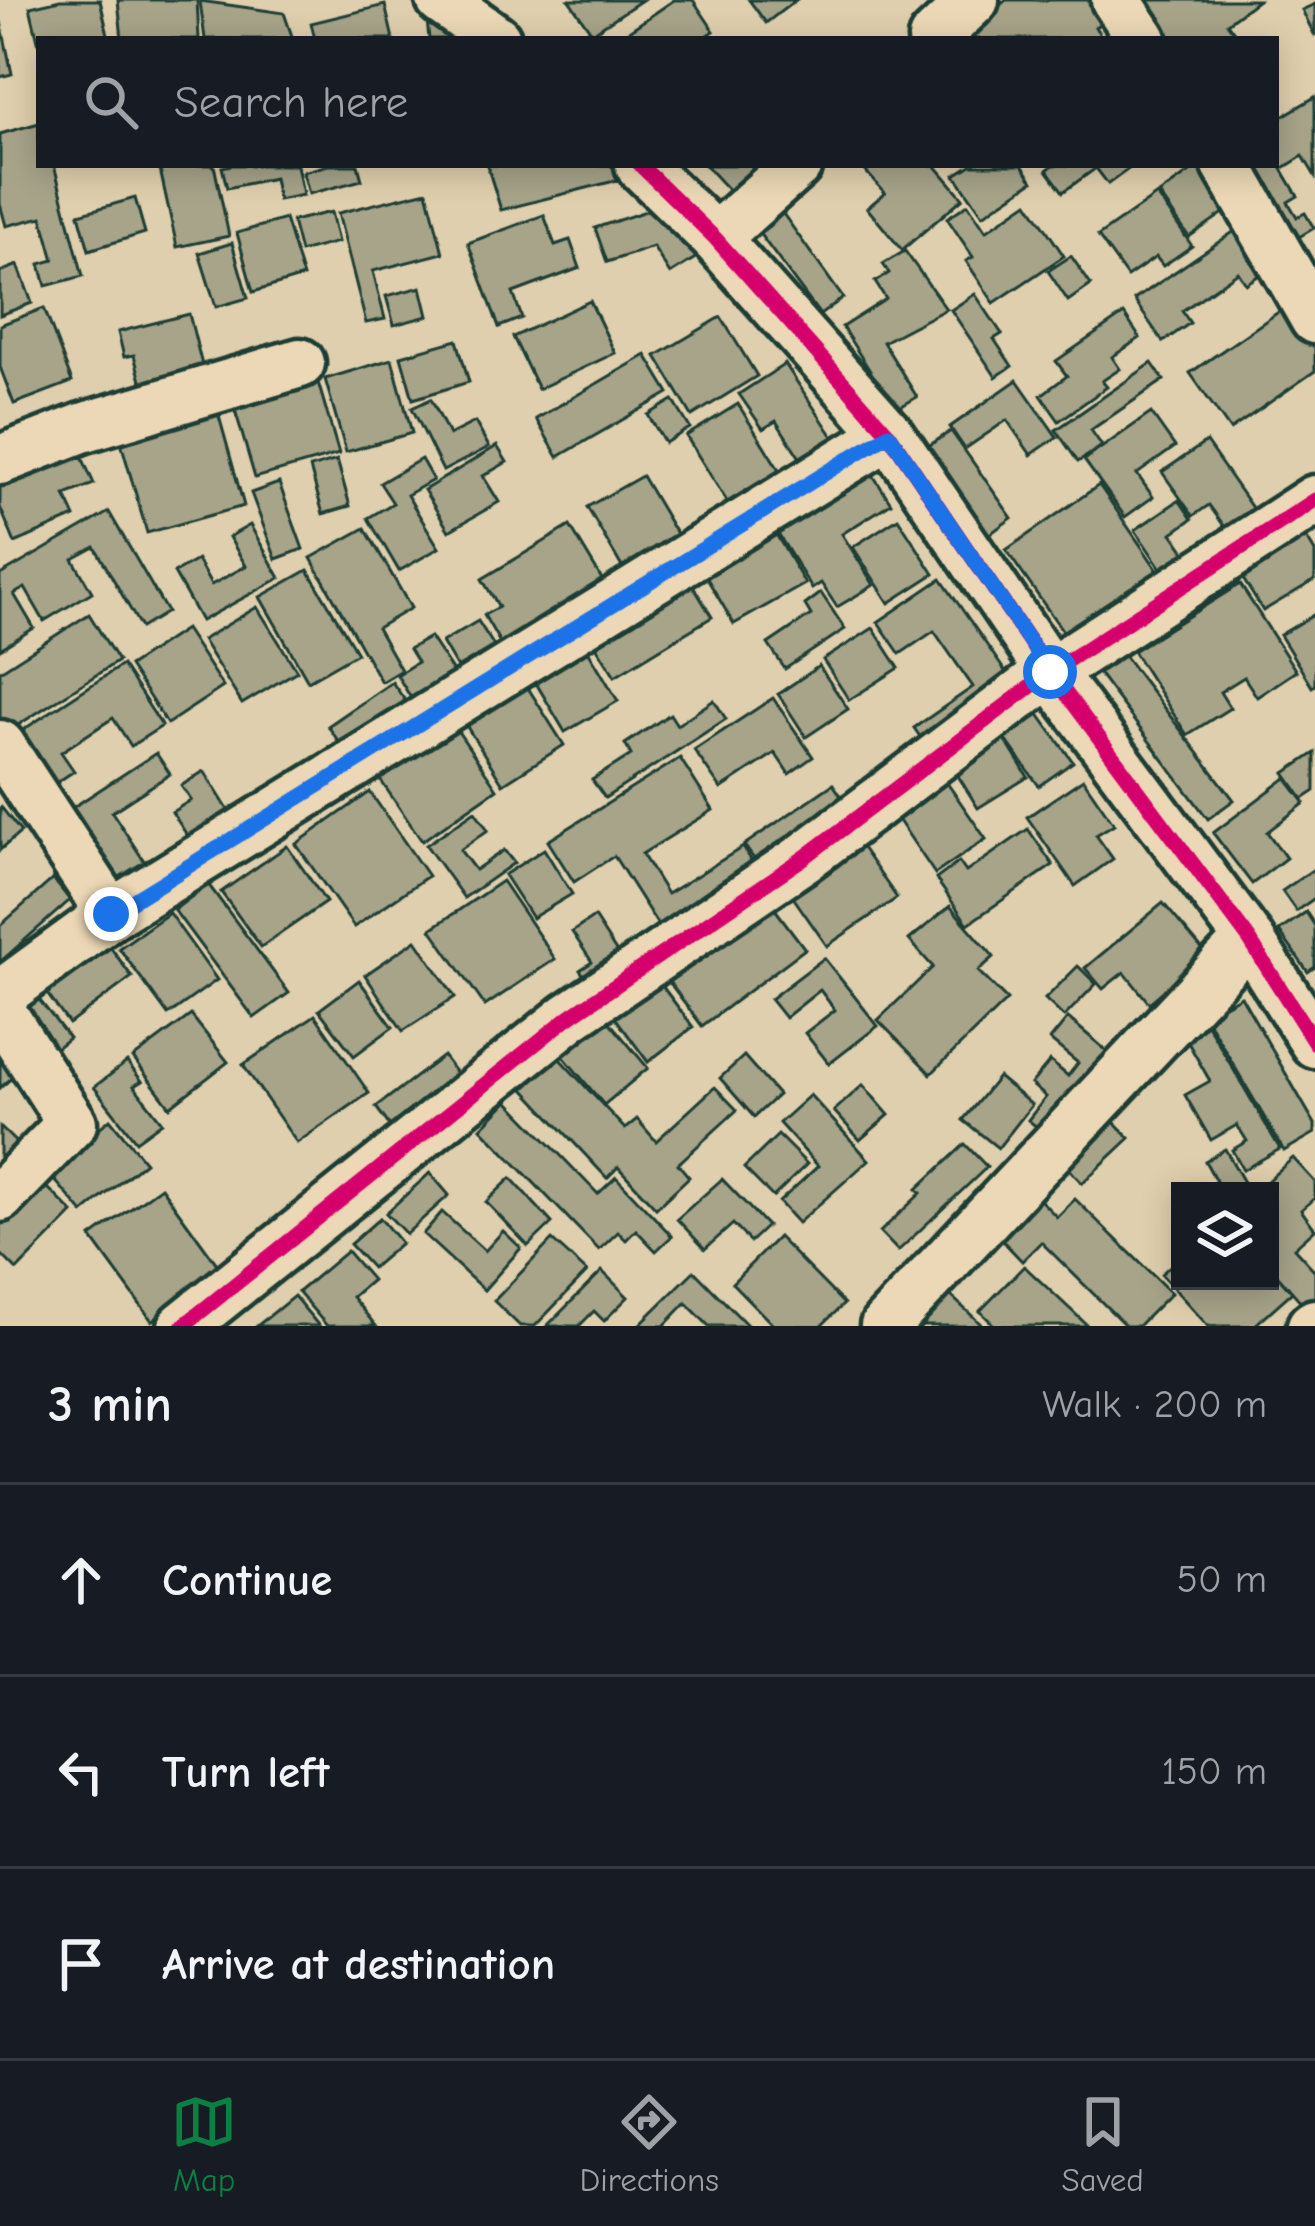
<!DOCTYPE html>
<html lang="en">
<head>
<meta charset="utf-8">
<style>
	:root { --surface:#171b24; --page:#242831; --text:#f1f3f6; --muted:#9ea1a6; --line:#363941; --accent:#0b8043 }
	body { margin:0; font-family:"Comic Neue",sans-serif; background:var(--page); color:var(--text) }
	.controls { position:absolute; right:36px; bottom:36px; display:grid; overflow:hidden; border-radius:0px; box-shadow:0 6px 30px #0003 }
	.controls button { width:108px; height:108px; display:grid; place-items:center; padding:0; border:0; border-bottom:3px solid var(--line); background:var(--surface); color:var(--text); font:60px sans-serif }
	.stop { position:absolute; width:36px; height:36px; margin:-27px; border:9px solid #1a73e8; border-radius:50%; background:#fff }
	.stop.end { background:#1a73e8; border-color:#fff; box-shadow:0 3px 12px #0008 }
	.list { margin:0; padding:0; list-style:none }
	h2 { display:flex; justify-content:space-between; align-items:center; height:156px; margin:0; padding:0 48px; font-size:51px }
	h2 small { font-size:39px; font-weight:400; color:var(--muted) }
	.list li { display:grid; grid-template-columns:78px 1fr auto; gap:36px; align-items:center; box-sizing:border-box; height:192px; padding:0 48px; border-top:3px solid var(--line) }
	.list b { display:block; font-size:45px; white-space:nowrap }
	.list em { font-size:39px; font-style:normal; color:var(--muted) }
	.icon { flex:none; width:66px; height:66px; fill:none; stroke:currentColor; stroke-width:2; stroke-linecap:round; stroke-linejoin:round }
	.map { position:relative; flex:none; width:1315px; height:1326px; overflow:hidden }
	.search { position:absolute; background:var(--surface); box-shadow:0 6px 30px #0003; left:36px; right:36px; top:36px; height:132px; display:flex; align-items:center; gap:30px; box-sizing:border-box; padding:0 42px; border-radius:0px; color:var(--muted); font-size:45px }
	.sheet { height:732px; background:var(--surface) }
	nav { display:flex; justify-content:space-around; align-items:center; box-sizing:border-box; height:168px; border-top:3px solid var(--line); background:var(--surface); font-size:33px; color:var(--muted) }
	nav a { display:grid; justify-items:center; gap:6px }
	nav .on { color:var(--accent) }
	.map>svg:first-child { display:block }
	.building { fill:#a7a48a; stroke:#1f3d34; stroke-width:3 }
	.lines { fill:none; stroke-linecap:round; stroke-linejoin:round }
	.street-casing { stroke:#1f3d34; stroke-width:57 }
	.street { stroke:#ecd8b6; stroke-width:48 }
	.cycleway-casing { stroke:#ecd8b6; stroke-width:22 }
	.cycleway { stroke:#d6006c; stroke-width:15 }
	.route { stroke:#1a73e8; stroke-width:15 }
</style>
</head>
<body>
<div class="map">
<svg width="1315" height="1326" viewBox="0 0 1315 1326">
	<rect width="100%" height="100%" fill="#e0cfae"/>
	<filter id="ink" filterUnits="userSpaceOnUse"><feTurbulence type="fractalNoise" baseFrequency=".00833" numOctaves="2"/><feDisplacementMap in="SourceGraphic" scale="24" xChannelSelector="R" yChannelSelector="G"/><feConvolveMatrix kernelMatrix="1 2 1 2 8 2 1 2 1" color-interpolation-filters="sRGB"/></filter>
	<g filter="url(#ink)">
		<!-- building -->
		<g class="building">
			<path d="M60,0h40l9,39h-70v6l-9,-38z"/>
			<path d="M118,0h79l2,39h-77z"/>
			<path d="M569,0h73l-50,33z"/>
			<path d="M674,0h19l21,31 -12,8h-85z"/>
			<path d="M749,0h47l-30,23z"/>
			<path d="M1006,0h98l10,15 -19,12 8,12h-143z"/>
			<path d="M1127,0h131l-31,23 12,16h-85z"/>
			<path d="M200,1l84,12 9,26h-88z"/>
			<path d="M1315,4v32l-13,-26z"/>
			<path d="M385,5l8,34h-78l-4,-16z"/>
			<path d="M0,17l12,57 -12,3z"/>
			<path d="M427,21l23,18h-21z"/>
			<path d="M1315,97v79l-12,-20 -21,13 16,27 -10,6 9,15 8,-4 9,15 -25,15 -46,-78h33v-45z"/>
			<path d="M39,123v42h15l29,111 -37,10 -6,-22 14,-4 -12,-43 -36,9 -6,-22v-70z"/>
			<path d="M159,165h55l15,71 -52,11z"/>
			<path d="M231,165h66l6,30 -25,5 -4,-22 -47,10 -5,-21z"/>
			<path d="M328,165h30l4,15 -53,14 -6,-22z"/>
			<path d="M487,165h123l16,13 -125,32z"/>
			<path d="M705,165h50l4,4 -27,25z"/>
			<path d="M860,165h75l28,33 -61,52 -35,-42 18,-15z"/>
			<path d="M971,165h51l11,16 -50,34 -28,-40z"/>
			<path d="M1053,165h81l-26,19 -12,-16 -33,24 -16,-22z"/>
			<path d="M1200,165h20l24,34 -55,38 -30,-43z"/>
			<path d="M427,191l16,62 -70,18 12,48 -19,4 -28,-110z"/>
			<path d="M1157,195l35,51 -29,20 -7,-9 -29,20 -29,-41z"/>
			<path d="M135,198l10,35 -56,17 -10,-36z"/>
			<path d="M663,201l34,56 -27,17 -17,-27 -46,15 -12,-34 51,-17z"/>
			<path d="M1028,202l36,54 -70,47 -28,-42 7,-4 -26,-39 21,-14 18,27z"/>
			<path d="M781,211l62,87 -23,17 -64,-86z"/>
			<path d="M331,212l7,30 -38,10 -8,-31z"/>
			<path d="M544,215l11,30 15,-5 10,28 -67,25 9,25 -23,9 -31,-84z"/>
			<path d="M285,219l18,58 -50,15 -16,-59z"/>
			<path d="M1242,226l29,41 -25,17 -8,-12 -56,39 8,12 -27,19 -29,-42z"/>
			<path d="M232,243l16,55 -32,9 -17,-54z"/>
			<path d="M905,251l41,58 -63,33 34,55 -22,13 -53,-83 44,-28 -11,-17 14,-9 -6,-9z"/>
			<path d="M1071,256l20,29 -23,16 -20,-30z"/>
			<path d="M18,265l14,38 -32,12v-43z"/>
			<path d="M421,287l7,29 -34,9 -8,-29z"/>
			<path d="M975,294l27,40 -8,5 18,27 -16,11 -45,-67z"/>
			<path d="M590,301l25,52 -77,36 -25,-52z"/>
			<path d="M1290,304l25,36v31l-85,59 -40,-57z"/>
			<path d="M44,308l28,74 -58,22 -14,-37v-42z"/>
			<path d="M189,314l17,67 -61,15 -11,-41 -10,2 -6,-25z"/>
			<path d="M1124,314l16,24 -28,19 8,12 -18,12 5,6 -48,34 -18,-26 26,-19 -11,-15z"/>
			<path d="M721,317l36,59 -65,40 -36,-60z"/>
			<path d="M457,340l12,42 -56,17 -12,-43z"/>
			<path d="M646,355l23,38 -111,64 -22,-38z"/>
			<path d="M392,359l20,74 -66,19 -21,-73z"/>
			<path d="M1152,363l12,17 -73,50 11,16 -24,16 -22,-32z"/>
			<path d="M785,364l53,80 -32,23 -30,-46 -13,8 -24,-35z"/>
			<path d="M315,372l24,82 -84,24 -24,-82z"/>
			<path d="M1017,380l40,57 -26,18 -24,-35 -42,29 -15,-22z"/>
			<path d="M214,398l30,108 -97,27 -31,-108z"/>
			<path d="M431,399l18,36 26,-13 14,25 -46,24 -31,-63z"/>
			<path d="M673,400l17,28 -25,15 -17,-28z"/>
			<path d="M738,404l50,80 -52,32 -50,-80z"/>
			<path d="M1151,413l24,34 -38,27 16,23 -28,20 -41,-57z"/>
			<path d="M951,431l61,87 -29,21 -62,-88z"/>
			<path d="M74,439l20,45 -29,11 10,22 -60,26 -15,-36v-36z"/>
			<path d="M1206,442l53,76 -27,19 -23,-32 -16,11 -31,-44z"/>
			<path d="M497,446l10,16 -24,14 16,26 -50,29 -25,-41z"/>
			<path d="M421,459l12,21 -26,15 32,53 -40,23 -31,-53 25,-15 -13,-20z"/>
			<path d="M337,460l13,46 -27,8 -13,-46z"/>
			<path d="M873,475l18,28 -49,31 32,51 -37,22 -16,-24 -9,6 -34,-55z"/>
			<path d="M642,476l39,66 -55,32 -39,-67z"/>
			<path d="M279,483l24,66 -27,10 -25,-66z"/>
			<path d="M1099,485l60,87 -63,43 -24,29 -66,-94z"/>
			<path d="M1179,500l13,19 -20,14 23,33 -24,17 -36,-53z"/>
			<path d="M109,512l58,100 -26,16 -46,-81 -22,12 19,33 -48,29 -19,-33 -11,6 20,34 -34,21v-74z"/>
			<path d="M898,518l36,56 -45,29 -36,-56z"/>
			<path d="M250,525l30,53 -79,43 -27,-48 23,-13 14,25 35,-19 -17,-29z"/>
			<path d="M570,526l36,60 -103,62 -19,-33 15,-8 -17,-28z"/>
			<path d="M1300,527l15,25v28l-52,31 -28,-45z"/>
			<path d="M365,528l46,80 -34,20 24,42 -20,12 -70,-124z"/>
			<path d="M773,529l32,55 -71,40 -32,-54z"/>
			<path d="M308,570l49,83 -49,28 -48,-84z"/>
			<path d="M687,576l25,41 -97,59 -25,-40z"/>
			<path d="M941,579l77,111 -88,61 -16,-23 59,-41 -39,-56 -34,23 -22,-32z"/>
			<path d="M1240,584l56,87 -39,26 -13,-20 -24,15 10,16 -43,27 -54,-84z"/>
			<path d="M821,593l24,36 -60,40 -17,-25 43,-29 -6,-10z"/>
			<path d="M257,607l40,64 -55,33 -40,-64z"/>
			<path d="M89,614l29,47 -114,73 -4,-6v-57z"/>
			<path d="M1315,614v71l-3,2 -32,-52z"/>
			<path d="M478,621l16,25 -37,22 -15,-26z"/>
			<path d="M873,628l26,40 -50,32 -26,-40z"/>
			<path d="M185,629l38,58 -56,37 -38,-58z"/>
			<path d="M430,637l23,35 -42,26 -14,-23 20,-13 -8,-13z"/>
			<path d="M583,642l35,59 -53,31 -35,-59z"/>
			<path d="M1123,654l111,146 -26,19 -110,-146z"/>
			<path d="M122,665l40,61 -31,20 -18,-28 -52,34 13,19 -24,16 -44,-46z"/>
			<path d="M819,666l29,43 -42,28 -28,-43z"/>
			<path d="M523,680l41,65 -61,39 -41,-65z"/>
			<path d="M392,682l22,31 -65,44 -21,-31z"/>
			<path d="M773,698l40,59 -24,17 -14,-21 -54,36 -27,-39z"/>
			<path d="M714,700l12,19 -121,79 -13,-18 39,-25 -6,-11 45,-30 7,11z"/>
			<path d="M1038,713l35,49 -34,24 -35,-49z"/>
			<path d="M455,727l42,62 -75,52 -43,-63z"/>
			<path d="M1005,740l23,37 -50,31 -23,-37z"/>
			<path d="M156,753l14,21 -58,38 38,58 -30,19 -51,-79z"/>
			<path d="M1315,753v38l-12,8 -18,-26z"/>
			<path d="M680,758l33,52 -71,44 25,40 76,-47 15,25 -95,61 -49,-77 -40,26 -26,-41z"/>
			<path d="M204,771l31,50 -41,25 -22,-34 19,-12 -10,-14z"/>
			<path d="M1286,778l19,25 -38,29 19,26 -34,26 -39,-51z"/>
			<path d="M1083,779l31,45 -18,11 17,24 -38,27 -48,-69z"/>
			<path d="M945,780l41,59 -51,35 -40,-59z"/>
			<path d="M833,784l15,22 -89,60 -15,-21z"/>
			<path d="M370,792l58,84 -74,51 -58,-83z"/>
			<path d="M1,807l20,25 -21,18v-42z"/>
			<path d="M475,811l13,19 -28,20 15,20 29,-20 10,13 -50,35 -38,-53z"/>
			<path d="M1028,829l25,36 -85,59 -32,-45 23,-17 7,10z"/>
			<path d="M858,842l39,56 -70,48 -39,-56z"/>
			<path d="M287,846l39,56 -65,45 -40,-55z"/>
			<path d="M544,849l28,45 -40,24 -28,-43z"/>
			<path d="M1315,868v30l-19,13 -14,-20z"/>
			<path d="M53,879l17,21 -70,62v-36z"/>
			<path d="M502,881l53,78 -70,47 -54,-77z"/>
			<path d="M208,884l81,109 -35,25 -80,-108z"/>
			<path d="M769,901l36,48 -103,77 -36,-48z"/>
			<path d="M1163,903l44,52 -58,48 -25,-31 -21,17 -18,-21z"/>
			<path d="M950,906l44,51 -16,14 29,29 -76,74 -53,-54 55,-53 -24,-27z"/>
			<path d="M1306,912l9,14v41l-7,5 -29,-41z"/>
			<path d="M169,913l48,67 -49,35 -49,-67z"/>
			<path d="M594,917l29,45 -33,22 -10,-14 12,-8 -20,-30z"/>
			<path d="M416,940l39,57 -52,34 -38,-56z"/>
			<path d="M109,945l23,32 -63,47 -24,-33z"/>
			<path d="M824,958l54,68 -49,38 -24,-31 30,-23 -15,-20 -35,28 -15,-19z"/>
			<path d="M1078,966l18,18 -32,33 -19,-18z"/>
			<path d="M359,980l34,47 -39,29 -35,-46z"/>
			<path d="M659,982l34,45 -45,35 -34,-46z"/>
			<path d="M34,993l35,45 -24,19 -36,-46z"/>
			<path d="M1241,996l74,128v9l-31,18 -79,-135z"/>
			<path d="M191,1015l37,47 -58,45 -37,-49z"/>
			<path d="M315,1015l54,78 -72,50 -54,-78z"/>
			<path d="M0,1017l26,49 -26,22z"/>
			<path d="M1068,1018l46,39 -66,79 -20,-16 18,-23 -15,-13 19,-23 18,15 10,-13 -28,-23z"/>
			<path d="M607,1019l41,49 -44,37 -42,-50z"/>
			<path d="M1204,1019l76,130 -37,21 -11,-20 15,-9 -10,-16 -26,15 -26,-45 25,-14 -28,-49z"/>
			<path d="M443,1056l25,33 -76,40 -16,-22z"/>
			<path d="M744,1056l34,39 -24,22 -34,-39z"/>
			<path d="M558,1057l67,72 12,-10 19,22 59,-54 22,23 -59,54 11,13 -33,31 -38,-41 -11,11 -83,-89z"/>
			<path d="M127,1062l15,19 -8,5 28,36 -26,19 -42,-54z"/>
			<path d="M998,1077l34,28 -34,43 -35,-28z"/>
			<path d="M863,1085l26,30 -29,25 -26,-29z"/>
			<path d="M810,1095l59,65 -71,63 -19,-21 39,-36 -39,-43z"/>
			<path d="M508,1101l90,93 18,-17 56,59 -16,15 -20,-21 -10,10 -8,-8 -19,18 -118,-122z"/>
			<path d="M1110,1118l20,20 -48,45 -19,-21z"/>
			<path d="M110,1119l35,43 -62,51 -36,-42z"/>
			<path d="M0,1127l30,29 -30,31z"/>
			<path d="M778,1135l29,29 -34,33 -29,-29z"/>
			<path d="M965,1144l22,23 -89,84 -18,-19 41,-39 -4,-4z"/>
			<path d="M1225,1149l24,42h-50l17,-10 -11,-20z"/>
			<path d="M1293,1158l22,24v16l-14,12 14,19 -21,19 21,23v38l-4,4 -41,-46v-76h-14z"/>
			<path d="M430,1173l19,22 -43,39 -20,-21z"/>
			<path d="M511,1178l41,45 -24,23 -42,-44z"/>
			<path d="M39,1179l34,34 -56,57 -17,-17v-35z"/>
			<path d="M722,1179l45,47 -17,16 -17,-18 -28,25 -28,-30z"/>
			<path d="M161,1187l61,84 -70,50 -61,-84z"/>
			<path d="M1039,1199l18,18 18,-18 96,94 -33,33h-12l-85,-84 -19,19 -22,-23z"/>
			<path d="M442,1212l43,39 18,-20 18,17 -37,42 -61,-56z"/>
			<path d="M380,1218l21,25 -29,25 -22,-24z"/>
			<path d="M778,1237l66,67 -23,22h-47l-42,-43z"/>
			<path d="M552,1240l35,32 -52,54h-15l-26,-25z"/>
			<path d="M347,1251l25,29 -20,17 24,29h-49l-29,-34z"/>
			<path d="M1180,1257v24h90v-14l22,25 -38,34h-46l-47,-52z"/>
			<path d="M1024,1266l62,58 -2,2h-89l-15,-15z"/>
			<path d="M602,1271l26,26 -24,24 -10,-10 -15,15h-32z"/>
			<path d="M694,1271l54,55h-39l-23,-23 -22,23h-26z"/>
			<path d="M950,1295l33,31h-63z"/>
			<path d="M294,1296l25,30h-62z"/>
		</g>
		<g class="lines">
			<!-- street casing -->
			<g class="street-casing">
				<g id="street">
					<path d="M441,0l55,39"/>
					<path d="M1116,0l26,39"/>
					<path d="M933,39l41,-39"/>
					<path d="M640,165l75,73 174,196 161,238 199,267 66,104"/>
					<path d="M1227,165l88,154"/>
					<path d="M715,238l82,-73"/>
					<path d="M0,460l82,-32 218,-65"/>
					<path d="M0,745l111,169"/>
					<path d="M0,995l111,-81 778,-480"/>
					<path d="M0,1010l72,113 -72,74"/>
					<path d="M183,1326l386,-309 236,-160 245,-185 265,-172"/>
					<path d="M885,1326l364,-387"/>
					<path d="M1312,1326l3,-2"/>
				</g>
			</g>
			<!-- street -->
			<use href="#street" class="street"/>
			<!-- cycleway casing -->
			<g class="cycleway-casing">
				<g id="cycleway">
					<path d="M640,165l75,73 174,196 161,238 199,267 66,104"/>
					<path d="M183,1326l386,-309 236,-160 245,-185 265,-172"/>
				</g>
			</g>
			<!-- cycleway -->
			<use href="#cycleway" class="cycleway"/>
		</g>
	</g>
	<g class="lines" filter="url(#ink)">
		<!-- route -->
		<path class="route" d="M111,914l778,-480 161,238"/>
	</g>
</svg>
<div class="controls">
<button><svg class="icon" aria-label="layers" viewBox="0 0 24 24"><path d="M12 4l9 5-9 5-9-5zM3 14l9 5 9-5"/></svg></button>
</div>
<div class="stop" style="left:1050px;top:672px"></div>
<div class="stop end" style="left:111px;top:914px"></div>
<div class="search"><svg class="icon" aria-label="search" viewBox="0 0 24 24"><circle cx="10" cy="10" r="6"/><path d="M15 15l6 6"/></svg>Search here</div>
</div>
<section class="sheet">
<h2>3 min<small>Walk · 200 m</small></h2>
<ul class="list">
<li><svg class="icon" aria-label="ahead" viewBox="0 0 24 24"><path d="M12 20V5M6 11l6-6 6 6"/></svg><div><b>Continue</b></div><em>50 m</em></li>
<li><svg class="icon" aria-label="left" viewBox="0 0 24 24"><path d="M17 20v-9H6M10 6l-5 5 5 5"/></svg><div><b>Turn left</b></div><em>150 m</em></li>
<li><svg class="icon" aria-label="arrive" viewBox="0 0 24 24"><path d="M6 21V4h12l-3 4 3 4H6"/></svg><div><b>Arrive at destination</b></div></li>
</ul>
</section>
<nav>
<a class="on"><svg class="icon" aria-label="map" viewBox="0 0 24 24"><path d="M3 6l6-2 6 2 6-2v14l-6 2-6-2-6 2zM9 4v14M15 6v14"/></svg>Map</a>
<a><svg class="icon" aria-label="directions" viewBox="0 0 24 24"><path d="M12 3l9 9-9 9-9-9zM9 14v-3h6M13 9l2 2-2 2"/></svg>Directions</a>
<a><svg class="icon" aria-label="saved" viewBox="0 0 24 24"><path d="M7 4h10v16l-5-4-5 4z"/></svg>Saved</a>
</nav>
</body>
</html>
